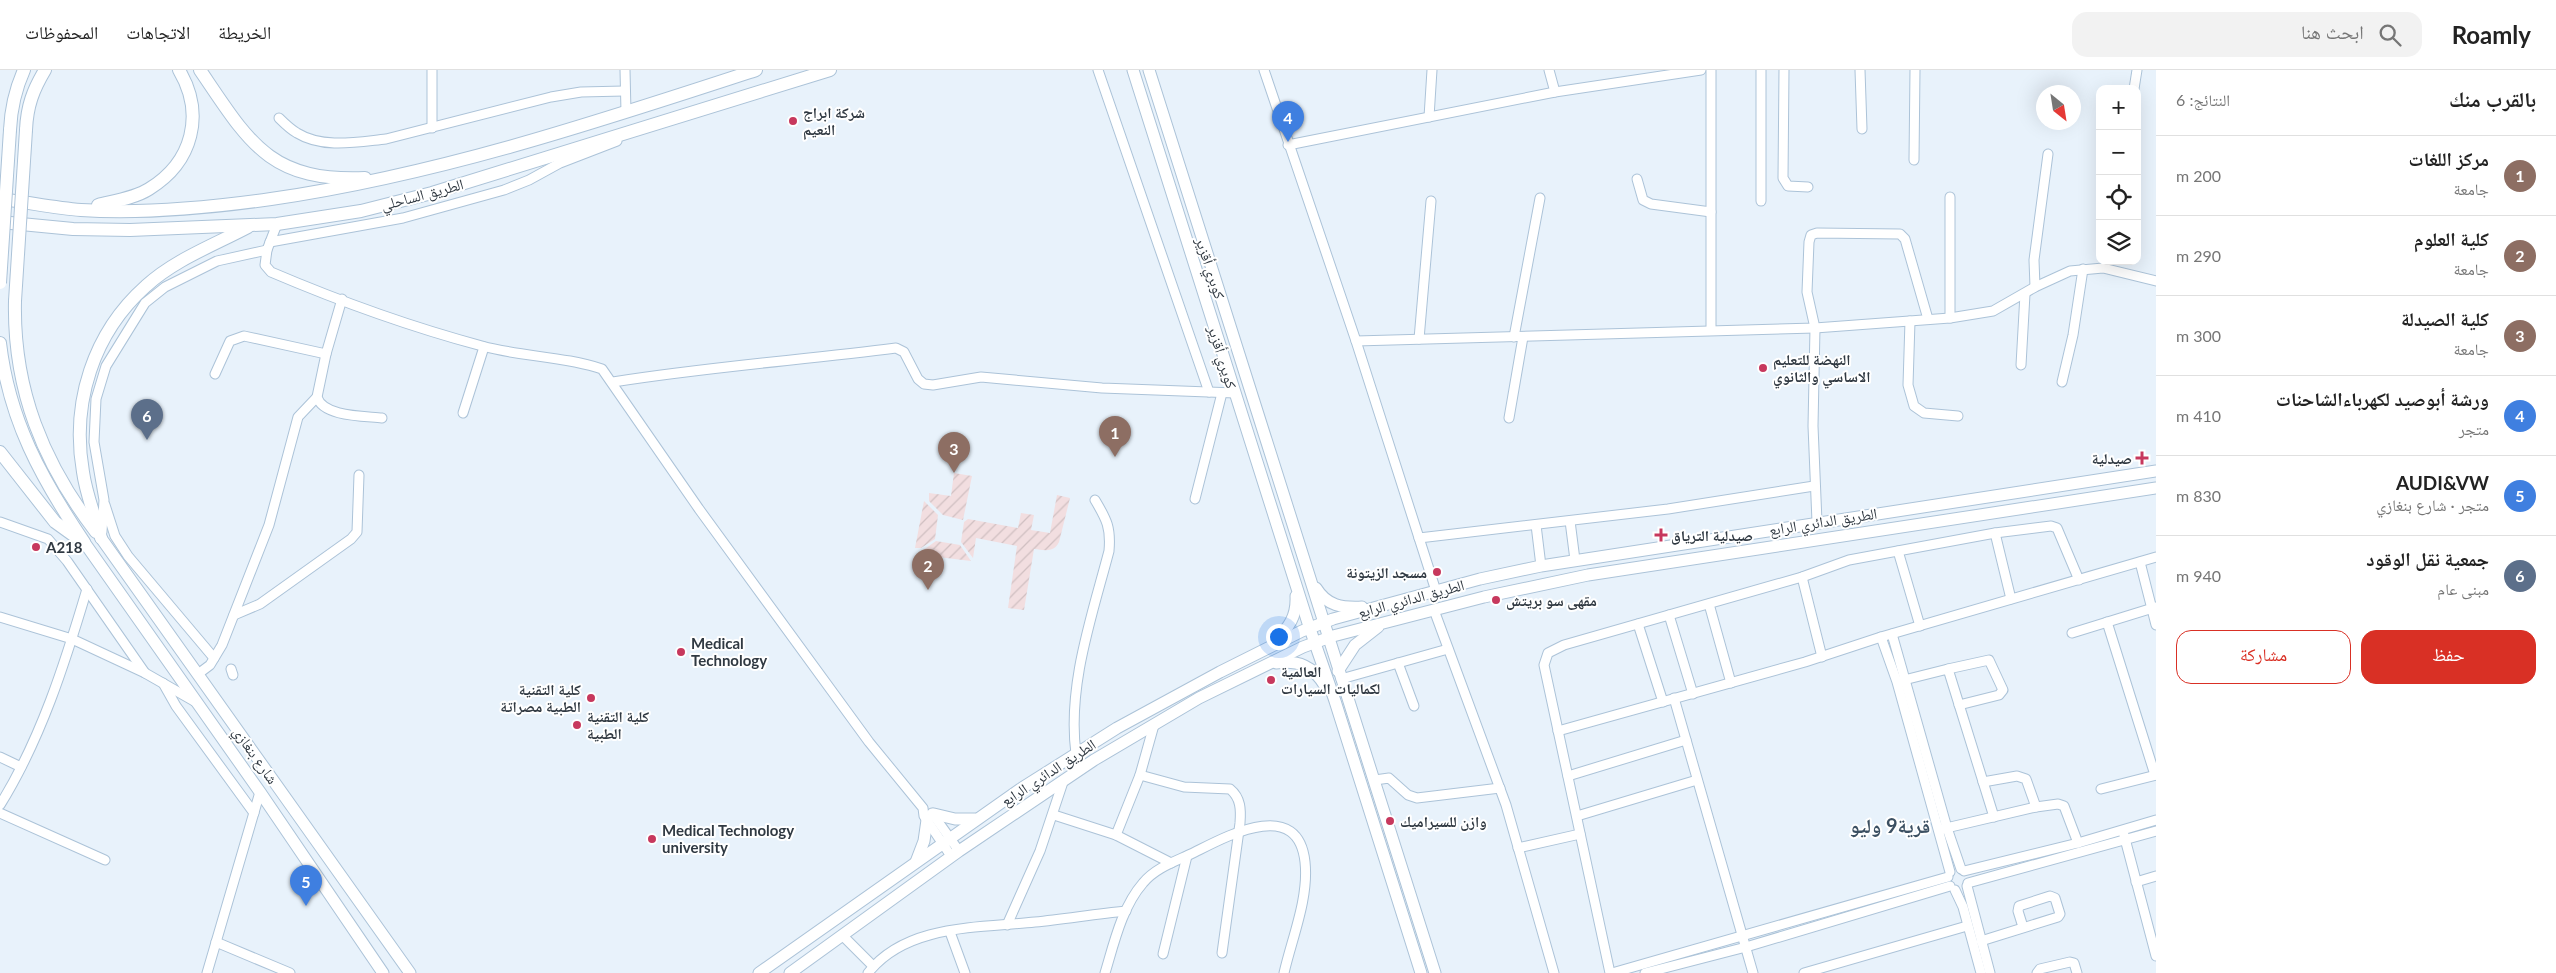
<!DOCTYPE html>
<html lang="ar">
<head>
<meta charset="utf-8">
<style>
	:root { --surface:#fff; --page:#f2f2f2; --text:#222; --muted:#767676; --line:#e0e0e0; --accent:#d93025 }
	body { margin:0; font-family:Lato,"Noto Naskh Arabic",sans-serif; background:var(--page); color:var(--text); direction:rtl }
	.controls { position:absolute; right:15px; top:15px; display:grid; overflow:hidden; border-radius:10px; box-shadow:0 5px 20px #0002 }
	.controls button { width:45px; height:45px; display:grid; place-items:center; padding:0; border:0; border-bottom:1px solid var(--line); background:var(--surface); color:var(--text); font:25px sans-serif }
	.compass { position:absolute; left:2036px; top:15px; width:45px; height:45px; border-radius:50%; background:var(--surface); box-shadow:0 5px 20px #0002; rotate:150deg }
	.you { position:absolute; left:1278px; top:566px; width:18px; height:18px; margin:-12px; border:4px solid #fff; border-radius:50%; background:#1a73e8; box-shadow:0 0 0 8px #1a73e833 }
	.badge { display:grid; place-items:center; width:32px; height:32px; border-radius:50%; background:var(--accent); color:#fff; font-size:16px; font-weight:700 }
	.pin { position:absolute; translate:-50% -41px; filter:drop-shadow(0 1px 2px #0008) }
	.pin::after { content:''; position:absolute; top:26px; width:18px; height:15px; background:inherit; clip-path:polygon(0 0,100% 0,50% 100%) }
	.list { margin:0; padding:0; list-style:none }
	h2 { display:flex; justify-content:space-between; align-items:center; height:65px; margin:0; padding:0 20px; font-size:21px }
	h2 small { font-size:16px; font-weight:400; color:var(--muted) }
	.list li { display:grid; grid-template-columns:32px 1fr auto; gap:15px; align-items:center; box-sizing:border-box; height:80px; padding:0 20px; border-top:1px solid var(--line) }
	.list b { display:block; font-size:19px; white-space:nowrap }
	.list p { margin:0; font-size:16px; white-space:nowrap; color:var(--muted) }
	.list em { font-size:16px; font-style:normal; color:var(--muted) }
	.actions { display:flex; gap:10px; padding:15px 20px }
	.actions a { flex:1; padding:11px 0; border:1px solid var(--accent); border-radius:15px; text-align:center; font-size:18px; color:var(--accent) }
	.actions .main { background:var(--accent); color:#fff }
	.icon { flex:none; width:28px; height:28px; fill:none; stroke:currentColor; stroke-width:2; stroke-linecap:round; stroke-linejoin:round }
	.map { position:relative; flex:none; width:2156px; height:903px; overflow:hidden; direction:ltr }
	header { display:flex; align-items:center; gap:30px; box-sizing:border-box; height:70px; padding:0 25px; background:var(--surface); border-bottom:1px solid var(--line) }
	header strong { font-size:24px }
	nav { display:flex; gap:28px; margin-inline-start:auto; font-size:18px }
	.search { width:350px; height:45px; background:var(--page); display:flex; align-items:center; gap:12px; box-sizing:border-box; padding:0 18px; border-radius:15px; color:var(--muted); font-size:19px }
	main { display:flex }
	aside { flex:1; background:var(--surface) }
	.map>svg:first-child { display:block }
	.garden { fill:url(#garden-furrows) }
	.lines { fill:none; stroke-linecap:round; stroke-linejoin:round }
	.minor-casing { stroke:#acc3d8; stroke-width:11 }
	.major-casing { stroke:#acc3d8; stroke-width:13 }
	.highway-casing { stroke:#acc3d8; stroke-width:14 }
	.minor { stroke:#fff; stroke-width:9 }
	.major { stroke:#fff; stroke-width:11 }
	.highway { stroke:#fff; stroke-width:12 }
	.highway-bridge-casing { stroke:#acc3d8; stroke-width:14; stroke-linecap:butt }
	.highway-bridge { stroke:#fff; stroke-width:12 }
	.poi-dot { fill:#c7385d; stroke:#fff; stroke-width:2 }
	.labels { text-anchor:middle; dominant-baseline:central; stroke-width:4; stroke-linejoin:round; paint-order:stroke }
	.poi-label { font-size:15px; font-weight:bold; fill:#303942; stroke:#fff; text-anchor:start }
	.street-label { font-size:15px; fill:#303942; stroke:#fff }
	.district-label { font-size:20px; font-weight:bold; fill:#3c5062; stroke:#fff }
</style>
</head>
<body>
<header>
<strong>Roamly</strong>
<div class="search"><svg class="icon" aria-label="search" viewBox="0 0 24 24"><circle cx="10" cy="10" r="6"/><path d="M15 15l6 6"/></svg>ابحث هنا</div>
<nav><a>الخريطة</a><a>الاتجاهات</a><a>المحفوظات</a></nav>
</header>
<main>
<aside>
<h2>بالقرب منك<small>النتائج: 6</small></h2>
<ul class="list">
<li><span class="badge" style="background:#8d6e63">1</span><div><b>مركز اللغات</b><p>جامعة</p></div><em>200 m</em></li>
<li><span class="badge" style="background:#8d6e63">2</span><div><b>كلية العلوم</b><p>جامعة</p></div><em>290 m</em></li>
<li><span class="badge" style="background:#8d6e63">3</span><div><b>كلية الصيدلة</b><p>جامعة</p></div><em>300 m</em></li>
<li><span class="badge" style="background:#3f7fe0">4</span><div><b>ورشة أبوصيد لكهرباءالشاحنات</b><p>متجر</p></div><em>410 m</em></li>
<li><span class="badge" style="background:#3f7fe0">5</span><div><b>AUDI&amp;VW</b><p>متجر · شارع بنغازي</p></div><em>830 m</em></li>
<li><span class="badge" style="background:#5c6f8a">6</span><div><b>جمعية نقل الوقود</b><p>مبنى عام</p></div><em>940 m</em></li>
</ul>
<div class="actions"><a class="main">حفظ</a><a>مشاركة</a></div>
</aside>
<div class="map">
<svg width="2156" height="903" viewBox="0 0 2156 903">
	<defs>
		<pattern id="garden-furrows" width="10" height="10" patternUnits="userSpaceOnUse" patternTransform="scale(1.25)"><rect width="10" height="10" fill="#f2dee0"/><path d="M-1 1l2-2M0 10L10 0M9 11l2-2" fill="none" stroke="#d0bfc1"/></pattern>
	</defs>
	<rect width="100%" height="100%" fill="#e8f2fb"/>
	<!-- garden -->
	<g class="garden">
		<path d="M954,403l18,3 -9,44 -20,-5 -14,-14v-8l22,3z"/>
		<path d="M1057,425l13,3 -11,44c-5,11 -15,8 -25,7l-10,61 -16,-2 9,-62 -41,-8 -3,20 -12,-16 3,-20 4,-3 50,9 3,-15 13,2 -3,15 19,3z"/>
		<path d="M924,431l14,14 -3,24 -14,9h-6z"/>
		<path d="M936,471l24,4 11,16 -49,-6v-4z"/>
	</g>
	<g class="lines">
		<!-- minor casing -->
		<g class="minor-casing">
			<g id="minor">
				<path d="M432,0v58"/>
				<path d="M625,0l1,42"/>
				<path d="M1098,0l111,322"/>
				<path d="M1264,0l92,271 80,250"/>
				<path d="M1549,0l6,22"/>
				<path d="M1711,0v260"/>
				<path d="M1784,0l-1,108 5,8 20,1"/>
				<path d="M1860,0l2,59"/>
				<path d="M2134,19l3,-19"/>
				<path d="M1429,47l3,-47"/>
				<path d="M279,48c5,5 11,11 18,15 26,16 60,9 89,6l165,-42 30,-5 43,-1"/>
				<path d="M1288,75l267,-53 146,-22"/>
				<path d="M1914,90l1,-90"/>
				<path d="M1637,109l6,21 8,4 60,8"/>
				<path d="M1950,127v121"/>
				<path d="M1761,131v-131"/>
				<path d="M277,154l-10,26 -2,15 6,7c68,29 140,55 211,74 40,11 81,10 120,23l97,140 170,233 54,66 1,8 27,40"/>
				<path d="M270,172l133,-24 101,-28 25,-10 31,-17 57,-22"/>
				<path d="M2035,217l-1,-27 14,-106"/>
				<path d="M342,229l-16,55 -9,43c6,20 48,19 65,21"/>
				<path d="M1910,251l-2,64 6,21 10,7 34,3"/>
				<path d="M1514,267l26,-139"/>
				<path d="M1419,269l12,-138"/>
				<path d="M1356,271l459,-13 135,-10 43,-7 42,-24 35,-16 33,-3 53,13"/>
				<path d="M2021,295l4,-71"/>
				<path d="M215,304l15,-33 14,-5 82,18"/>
				<path d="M613,312c94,-15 189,-22 283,-34l8,4 14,27 6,5 9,1 48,-8 121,11 133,5"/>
				<path d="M2062,312l11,-47 10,-66"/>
				<path d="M463,343l21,-66"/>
				<path d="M1509,348l14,-81"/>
				<path d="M1195,429l27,-106"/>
				<path d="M105,435l10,31 13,20 86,102"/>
				<path d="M1570,451l5,39"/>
				<path d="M0,452l48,17 19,22 78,112"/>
				<path d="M1817,452l-4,-96 2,-98 -8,-36 2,-50 2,-7 6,-2 83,1 5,5 23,80"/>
				<path d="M1536,455l5,41"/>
				<path d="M102,462l2,-32 -10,-58 2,-43 10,-33 39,-63 20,-16 52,-26 50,-11"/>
				<path d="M1995,463l16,66"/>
				<path d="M1419,468l249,-29 146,-23"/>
				<path d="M1898,481l22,75"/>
				<path d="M2140,492l16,63"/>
				<path d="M1802,507l20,80"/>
				<path d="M1709,534l22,79"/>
				<path d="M1434,540l72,195 48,168"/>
				<path d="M234,545l26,-11 91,-65 6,-7 2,-57"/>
				<path d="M1669,545l24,79"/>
				<path d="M0,547l72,22 73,34 49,28"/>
				<path d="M2107,552l48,153"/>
				<path d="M1638,554l25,78"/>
				<path d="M2072,563l84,-26"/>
				<path d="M1892,564l55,194 14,41"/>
				<path d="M1881,567l16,45 53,190"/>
				<path d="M1398,593l16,43"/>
				<path d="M231,599l2,6"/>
				<path d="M1948,599l41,-9 14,30 -4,5 -40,10"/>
				<path d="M198,604l12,-9 12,-20 47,-120 29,-108 19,-20"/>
				<path d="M1341,609l107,-30"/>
				<path d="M1900,611l48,-12 46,148"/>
				<path d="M163,613l13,23 78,107"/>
				<path d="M1674,628l79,275"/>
				<path d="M1558,661l247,-69 76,-25 275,-80"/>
				<path d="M1076,684c-9,-68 16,-138 33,-203 2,-23 -2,-31 -14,-51"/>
				<path d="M0,687l21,10"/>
				<path d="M1140,705l44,12 46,2c11,9 11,21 10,34l-18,130"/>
				<path d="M1568,706l118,-36"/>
				<path d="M1375,710l14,-2 19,17 9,3 83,-10"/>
				<path d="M2101,719l55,-14"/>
				<path d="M0,735c41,-66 65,-142 87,-216"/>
				<path d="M2036,737l22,-3 6,2 14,37"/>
				<path d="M0,743l105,47"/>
				<path d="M932,743l27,38"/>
				<path d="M1054,745l62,20 55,28"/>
				<path d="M1577,746l120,-36"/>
				<path d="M1942,759l94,-22 -10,-28 -9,-3 -34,6"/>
				<path d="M1116,765l24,-60 14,-50"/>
				<path d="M2124,765l32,121"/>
				<path d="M1518,778l62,-14"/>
				<path d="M1964,801l114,-28 78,-23"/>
				<path d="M2136,812l20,-6"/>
				<path d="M1968,813l188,-52"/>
				<path d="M1967,816l23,87"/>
				<path d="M1955,820l8,17 18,66"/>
				<path d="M1007,855l33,-74 23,-69"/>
				<path d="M950,862l15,41"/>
				<path d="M842,865l31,31"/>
				<path d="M1981,871l77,-24 2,-3 -5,-16 -5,-2 -31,10 -1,5 5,16"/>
				<path d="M216,872l74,31"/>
				<path d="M1163,884l24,-98"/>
				<path d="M207,903l53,-181"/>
				<path d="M868,903c38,-49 111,-45 167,-51 30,-3 60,-8 91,-11"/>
				<path d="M1105,903c9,-30 17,-66 38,-90 13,-16 34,-22 52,-31 32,-16 103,-55 110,10 4,36 -13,76 -21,111"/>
				<path d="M1610,903l-66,-308 4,-12 16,-8 238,-68 47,-17 146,-27 56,-7 6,2 22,52"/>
				<path d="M1612,903l336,-96"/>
				<path d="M1645,903l101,-26 204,-61"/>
				<path d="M1804,903l163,-47"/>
				<path d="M2037,903l3,-4 30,-7 4,1 3,10"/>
			</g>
		</g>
		<!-- major casing -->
		<g class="major-casing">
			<g id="major">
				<path d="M1133,0l175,553 27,78 86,272"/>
				<path d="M1149,0l286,903"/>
				<path d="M101,468l309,435"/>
				<path d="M84,472l176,250 123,181"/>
				<path d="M1316,518c11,18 26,20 46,19"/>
				<path d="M1275,570c14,-12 22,-24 21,-44"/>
				<path d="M1276,593c23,-3 37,3 49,23"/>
				<path d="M1338,601l17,-26 23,-18"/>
				<path d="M934,744l21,5h20"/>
				<path d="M916,792l8,-21 3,-21"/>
				<path d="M759,903l263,-185 95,-60 103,-56 82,-41 31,-12 147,-40 61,-13 615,-95"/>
				<path d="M790,903l169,-122 135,-91 105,-62 104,-51 30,-11 151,-39 104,-22 568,-87"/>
			</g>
		</g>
		<!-- highway casing -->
		<g class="highway-casing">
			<g id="highway">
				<path d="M200,0c49,72 69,112 165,108"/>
				<path d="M10,60c1,-22 5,-40 14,-60"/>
				<path d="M26,60c1,-24 7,-40 19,-60"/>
				<path d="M0,129c27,3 54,9 81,11 64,4 127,-2 190,-11 166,-24 326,-77 485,-129"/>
				<path d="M98,135c16,-4 37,-7 51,-16 44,-27 56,-75 30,-119"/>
				<path d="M0,152l73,7 57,1 147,-6 84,-13 71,-18 398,-123"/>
				<path d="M15,231c-2,88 28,162 81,231"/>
				<path d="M0,273c9,77 41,135 84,199"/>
				<path d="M0,382l55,70 25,18"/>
				<path d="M101,468c-6,-22 -15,-44 -18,-66 -12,-69 10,-139 63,-186 28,-26 68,-41 102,-59"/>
			</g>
		</g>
		<!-- minor -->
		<use href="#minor" class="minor"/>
		<!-- major -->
		<use href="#major" class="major"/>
		<!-- highway -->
		<use href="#highway" class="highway"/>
		<!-- highway-bridge casing -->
		<g class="highway-bridge-casing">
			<g id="highway-bridge">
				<path d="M0,213l10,-153"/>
				<path d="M15,231l11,-171"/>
			</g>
		</g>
		<!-- highway-bridge -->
		<use href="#highway-bridge" class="highway-bridge"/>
	</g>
	<!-- markers -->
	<g class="poi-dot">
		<circle cx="793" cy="51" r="5"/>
		<circle cx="1763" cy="298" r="5"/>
		<path d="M2139.5 380.5h5v5h5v5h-5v5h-5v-5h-5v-5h5z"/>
		<path d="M1658.5 457.5h5v5h5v5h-5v5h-5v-5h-5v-5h5z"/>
		<circle cx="36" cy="477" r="5"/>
		<circle cx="1437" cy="502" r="5"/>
		<circle cx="1496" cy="530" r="5"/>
		<circle cx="681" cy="582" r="5"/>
		<circle cx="1271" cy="610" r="5"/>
		<circle cx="591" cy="628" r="5"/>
		<circle cx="577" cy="655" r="5"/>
		<circle cx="1390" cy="751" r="5"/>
		<circle cx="652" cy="769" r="5"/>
	</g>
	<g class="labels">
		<!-- poi labels -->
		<g class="poi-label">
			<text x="803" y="42">شركة ابراج<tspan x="803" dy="17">النعيم</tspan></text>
			<text x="1773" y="289">النهضة للتعليم<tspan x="1773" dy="17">الاساسي والثانوي</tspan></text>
			<text x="2132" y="388" text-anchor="end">صيدلية</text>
			<text x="1671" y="465">صيدلية الترياق</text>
			<text x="46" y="477">A218</text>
			<text x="1427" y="502" text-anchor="end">مسجد الزيتونة</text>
			<text x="1506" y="530">مقهى سو بريتش</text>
			<text x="691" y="573">Medical<tspan x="691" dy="17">Technology</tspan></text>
			<text x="1281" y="601">العالمية<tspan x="1281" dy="17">لكماليات السيارات</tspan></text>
			<text x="581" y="619" text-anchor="end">كلية التقنية<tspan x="581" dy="17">الطبية مصراتة</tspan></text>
			<text x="587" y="646">كلية التقنية<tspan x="587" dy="17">الطبية</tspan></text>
			<text x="1400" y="751">وازن للسيراميك</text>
			<text x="662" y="760">Medical Technology<tspan x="662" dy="17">university</tspan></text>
		</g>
		<!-- street labels -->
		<g class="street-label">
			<text transform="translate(422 124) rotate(-15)">الطريق الساحلي</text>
			<text transform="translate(1211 198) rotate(72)">كوبري أقزير</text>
			<text transform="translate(1223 287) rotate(73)">كويري أقزير</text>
			<text transform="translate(1823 451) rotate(-9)">الطريق الدائري الرابع</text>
			<text transform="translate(1411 528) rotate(-15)">الطريق الدائري الرابع</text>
			<text transform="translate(256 685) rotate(55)">شارع بنغازي</text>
			<text transform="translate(1048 702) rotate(-33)">الطريق الدائري الرابع</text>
		</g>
		<!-- district labels -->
		<g class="district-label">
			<text x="1890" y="755">قرية9 وليو</text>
		</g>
	</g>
</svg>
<div class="controls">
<button>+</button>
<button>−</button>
<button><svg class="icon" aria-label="locate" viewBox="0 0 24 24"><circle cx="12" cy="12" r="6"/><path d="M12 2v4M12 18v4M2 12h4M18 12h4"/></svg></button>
<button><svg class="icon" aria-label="layers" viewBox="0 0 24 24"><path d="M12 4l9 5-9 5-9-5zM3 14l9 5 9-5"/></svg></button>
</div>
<svg class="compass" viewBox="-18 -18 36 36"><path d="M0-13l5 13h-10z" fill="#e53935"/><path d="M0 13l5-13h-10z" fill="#767676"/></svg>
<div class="you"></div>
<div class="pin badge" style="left:1115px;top:387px;background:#8d6e63">1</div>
<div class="pin badge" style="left:928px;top:520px;background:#8d6e63">2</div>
<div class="pin badge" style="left:954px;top:403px;background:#8d6e63">3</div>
<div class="pin badge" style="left:1288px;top:72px;background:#3f7fe0">4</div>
<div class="pin badge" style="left:306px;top:836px;background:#3f7fe0">5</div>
<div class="pin badge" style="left:147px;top:370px;background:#5c6f8a">6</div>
</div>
</main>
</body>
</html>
